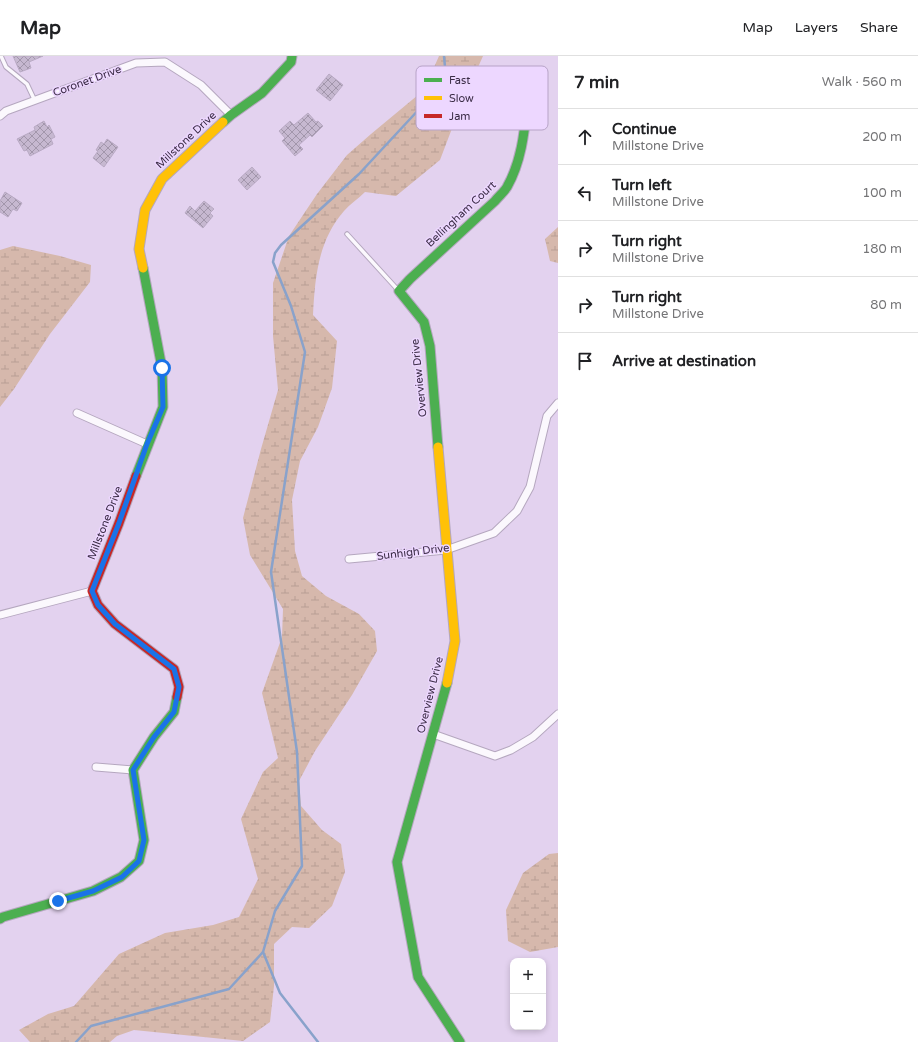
<!DOCTYPE html>
<html lang="en">
<head>
<meta charset="utf-8">
<style>
	:root { --surface:#fff; --page:#f2f2f2; --text:#202124; --muted:#757577; --line:#e0e0e0 }
	body { margin:0; font-family:"Varela Round",sans-serif; background:var(--page); color:var(--text) }
	.controls { position:absolute; right:12px; bottom:12px; display:grid; overflow:hidden; border-radius:8px; box-shadow:0 2px 6px #0003 }
	.controls button { width:36px; height:36px; display:grid; place-items:center; padding:0; border:0; border-bottom:1px solid var(--line); background:var(--surface); color:var(--text); font:20px sans-serif }
	.stop { position:absolute; width:12px; height:12px; margin:-9px; border:3px solid #1a73e8; border-radius:50%; background:#fff }
	.stop.end { background:#1a73e8; border-color:#fff; box-shadow:0 1px 4px #0008 }
	.list { margin:0; padding:0; list-style:none }
	h2 { display:flex; justify-content:space-between; align-items:center; height:52px; margin:0; padding:0 16px; font-size:17px }
	h2 small { font-size:13px; font-weight:400; color:var(--muted) }
	.list li { display:grid; grid-template-columns:26px 1fr auto; gap:12px; align-items:center; box-sizing:border-box; height:56px; padding:0 16px; border-top:1px solid var(--line) }
	.list b { display:block; font-size:15px; white-space:nowrap }
	.list p { margin:0; font-size:13px; white-space:nowrap; color:var(--muted) }
	.list em { font-size:13px; font-style:normal; color:var(--muted) }
	.icon { flex:none; width:22px; height:22px; fill:none; stroke:currentColor; stroke-width:2; stroke-linecap:round; stroke-linejoin:round }
	.map { position:relative; flex:none; width:558px; height:986px; overflow:hidden }
	header { display:flex; align-items:center; gap:24px; box-sizing:border-box; height:56px; padding:0 20px; background:var(--surface); border-bottom:1px solid var(--line) }
	header strong { font-size:19px }
	nav { display:flex; gap:22px; margin-inline-start:auto; font-size:14px }
	main { display:flex }
	aside { flex:1; background:var(--surface) }
	.map>svg:first-child { display:block }
	.wetland { fill:url(#wetland-marsh) }
	.lines { fill:none; stroke-linecap:round; stroke-linejoin:round }
	.stream { stroke:#89a2cb; stroke-width:2.5 }
	.building { fill:url(#building-cross-hatch); stroke:#b9aac4 }
	.lane-casing { stroke:#b5a7bf; stroke-width:5.5 }
	.street-casing { stroke:#b5a7bf; stroke-width:9 }
	.fast-casing { stroke:#b5a7bf; stroke-width:11 }
	.slow-casing { stroke:#b5a7bf; stroke-width:11 }
	.jam-casing { stroke:#b5a7bf; stroke-width:11 }
	.lane { stroke:#fbf8fd; stroke-width:3.5 }
	.street { stroke:#fbf8fd; stroke-width:7 }
	.fast { stroke:#4caf50; stroke-width:9 }
	.slow { stroke:#ffc107; stroke-width:9 }
	.jam { stroke:#c62828; stroke-width:9 }
	.route { stroke:#1a73e8; stroke-width:5 }
	.labels { text-anchor:middle; dominant-baseline:central; stroke-width:3; stroke-linejoin:round; paint-order:stroke }
	.street-label { font-size:11px; fill:#3a2b45; stroke:#edd7ff }
	.key { fill:#edd7ff; stroke:#b7a3c7; stroke-width:1 }
	.key-label { font-size:11px; fill:#3a2b45 }
</style>
</head>
<body>
<header>
<strong>Map</strong>
<nav><a>Map</a><a>Layers</a><a>Share</a></nav>
</header>
<main>
<div class="map">
<svg width="558" height="986" viewBox="0 0 558 986">
	<defs>
		<pattern id="wetland-marsh" width="20" height="14" patternUnits="userSpaceOnUse"><rect width="20" height="14" fill="#d6b8ac"/><path d="M1 5h8M5 5V1M11 12h8M15 12V8" fill="none" stroke="#b89e95"/></pattern>
		<pattern id="building-cross-hatch" width="8" height="8" patternUnits="userSpaceOnUse"><rect width="8" height="8" fill="#c6b8d0"/><path d="M0 0l8 8M0 8l8-8" fill="none" stroke="#a296ab"/></pattern>
	</defs>
	<rect width="100%" height="100%" fill="#e3d2ef"/>
	<!-- wetland -->
	<g class="wetland">
		<path d="M439,0h44l-24,54 -19,50 -44,36 -31,-4c-7,7 -15,12 -21,19 -26,30 -29,66 -31,104l24,26 -5,47 -14,39 -18,34 -8,39 3,51 7,25 24,20 33,18 16,17 2,20 -25,44 -37,56 -16,30 2,25 21,24 19,14 4,28 -13,34 -23,22 -17,-1 -18,17v42l-4,36 -27,19 -109,-11 -17,6 -7,6h-80l-11,-12 29,-16 26,-8 45,-52 46,-21 48,-8 26,-8 19,-38 -17,-60 22,-47 15,-14 -16,-65 20,-56 1,-28 -33,-54 -7,-37 18,-69 17,-59 -5,-54v-53l16,-47 28,-42 30,-39 24,-21 53,-44z"/>
		<path d="M558,171v36l-8,-2 -5,-22z"/>
		<path d="M13,190l47,10 31,9 -1,17 -40,52 -36,55 -14,18v-157z"/>
		<path d="M558,797v94l-28,5 -22,-11 -2,-31 17,-37 26,-19z"/>
	</g>
	<g class="lines">
		<!-- stream -->
		<g class="stream">
			<path d="M76,986l15,-16 138,-37 34,-37"/>
			<path d="M318,986l-38,-49 -17,-41 12,-41 27,-45 -5,-114 -26,-180 34,-220 -14,-46 -18,-44 2,-9 6,-8 78,-71 64,-69 22,-38 -1,-11"/>
		</g>
	</g>
	<!-- building -->
	<g class="building">
		<path d="M13,0h30l-14,6 2,6 -11,4z"/>
		<path d="M329,18l14,11 -13,16 -14,-11z"/>
		<path d="M308,57l8,9 2,-1 5,5 -11,11 -2,-2 -11,10 4,4 -8,7 -13,-15 3,-3 -6,-7 11,-10 4,4z"/>
		<path d="M44,65l3,6 2,-2 6,12 -4,2 2,5 -23,12 -3,-6 -3,1 -7,-12 18,-9 -1,-3z"/>
		<path d="M107,83l11,8 -14,20 -11,-9 5,-7 -2,-1 5,-8 3,2z"/>
		<path d="M252,111l9,10 -14,13 -9,-10z"/>
		<path d="M5,136l17,11 -5,8 -4,-2 -5,8 -8,-5v-11z"/>
		<path d="M204,145l10,8 -4,4 3,3 -10,12 -18,-15 5,-7 5,5z"/>
	</g>
	<g class="lines">
		<!-- lane casing -->
		<g class="lane-casing">
			<g id="lane">
				<path d="M1,0l5,11 21,17 8,17"/>
				<path d="M347,178l51,56"/>
			</g>
		</g>
		<!-- street casing -->
		<g class="street-casing">
			<g id="street">
				<path d="M0,60l6,-5 130,-48 29,-1 36,23 30,30"/>
				<path d="M77,357l70,31"/>
				<path d="M349,503l97,-9 48,-17 23,-22 13,-24 17,-71 11,-13"/>
				<path d="M0,559l92,-24"/>
				<path d="M433,678l62,22 16,-6 22,-13 25,-23"/>
				<path d="M96,711l37,3"/>
			</g>
		</g>
		<!-- fast casing -->
		<g class="fast-casing">
			<g id="fast">
				<path d="M223,66l8,-7 31,-22 29,-31 1,-6"/>
				<path d="M438,391l-8,-101 -6,-24 -25,-31 11,-12 85,-78c4,-5 9,-9 12,-14 17,-30 18,-65 22,-98"/>
				<path d="M136,420l27,-69 -1,-39 -19,-100"/>
				<path d="M447,627l-50,179 21,115 42,65"/>
				<path d="M0,863l3,-2 90,-26 28,-14 18,-16 5,-21 -11,-70 21,-33 20,-25 3,-15"/>
			</g>
		</g>
		<!-- slow casing -->
		<g class="slow-casing">
			<g id="slow">
				<path d="M143,212l-4,-19 6,-39 17,-31 61,-57"/>
				<path d="M438,391l17,194 -8,42"/>
			</g>
		</g>
		<!-- jam casing -->
		<g class="jam-casing">
			<path id="jam" d="M136,420l-17,47 -27,68 6,14 17,19 59,45 5,18 -2,10"/>
		</g>
		<!-- lane -->
		<use href="#lane" class="lane"/>
		<!-- street -->
		<use href="#street" class="street"/>
		<!-- fast -->
		<use href="#fast" class="fast"/>
		<!-- slow -->
		<use href="#slow" class="slow"/>
		<!-- jam -->
		<use href="#jam" class="jam"/>
	</g>
	<g class="lines">
		<!-- route -->
		<path class="route" d="M58,845l35,-10 29,-14 17,-16 5,-21 -11,-70 21,-33 20,-25 5,-25 -5,-18 -59,-45 -17,-19 -6,-14 27,-68 28,-79 16,-37 -1,-39"/>
	</g>
	<g class="labels">
		<!-- street labels -->
		<g class="street-label">
			<text transform="translate(87 25) rotate(-20)">Coronet Drive</text>
			<text transform="translate(186 84) rotate(-43)">Millstone Drive</text>
			<text transform="translate(461 158) rotate(-43)">Bellingham Court</text>
			<text transform="translate(419 322) rotate(-96)">Overview Drive</text>
			<text transform="translate(105 467) rotate(-69)">Millstone Drive</text>
			<text transform="translate(413 496) rotate(-7)">Sunhigh Drive</text>
			<text transform="translate(430 639) rotate(-76)">Overview Drive</text>
		</g>
	</g>
	<!-- legend -->
	<rect x="416" y="10" width="132" height="64" rx="6" class="key"/>
	<rect x="424" y="22" width="18" height="4" fill="#4caf50"/>
	<rect x="424" y="40" width="18" height="4" fill="#ffc107"/>
	<rect x="424" y="58" width="18" height="4" fill="#c62828"/>
	<g class="key-label">
		<text x="449" y="28">Fast</text>
		<text x="449" y="46">Slow</text>
		<text x="449" y="64">Jam</text>
	</g>
</svg>
<div class="controls">
<button>+</button>
<button>−</button>
</div>
<div class="stop" style="left:162px;top:312px"></div>
<div class="stop end" style="left:58px;top:845px"></div>
</div>
<aside>
<h2>7 min<small>Walk · 560 m</small></h2>
<ul class="list">
<li><svg class="icon" aria-label="ahead" viewBox="0 0 24 24"><path d="M12 20V5M6 11l6-6 6 6"/></svg><div><b>Continue</b><p>Millstone Drive</p></div><em>200 m</em></li>
<li><svg class="icon" aria-label="left" viewBox="0 0 24 24"><path d="M17 20v-9H6M10 6l-5 5 5 5"/></svg><div><b>Turn left</b><p>Millstone Drive</p></div><em>100 m</em></li>
<li><svg class="icon" aria-label="right" viewBox="0 0 24 24"><path d="M7 20v-9h11M14 6l5 5-5 5"/></svg><div><b>Turn right</b><p>Millstone Drive</p></div><em>180 m</em></li>
<li><svg class="icon" aria-label="right" viewBox="0 0 24 24"><path d="M7 20v-9h11M14 6l5 5-5 5"/></svg><div><b>Turn right</b><p>Millstone Drive</p></div><em>80 m</em></li>
<li><svg class="icon" aria-label="arrive" viewBox="0 0 24 24"><path d="M6 21V4h12l-3 4 3 4H6"/></svg><div><b>Arrive at destination</b></div></li>
</ul>
</aside>
</main>
</body>
</html>
